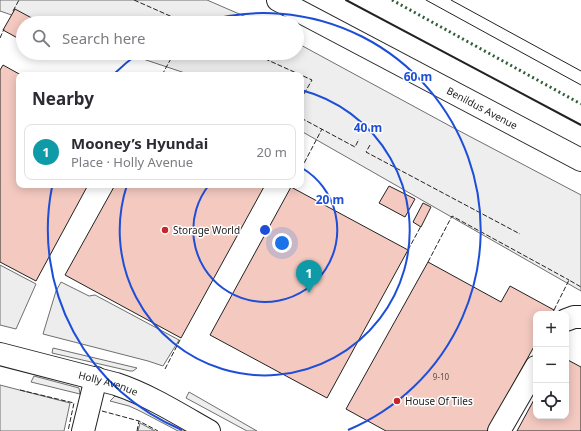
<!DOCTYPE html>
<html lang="en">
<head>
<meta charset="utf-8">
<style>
	:root { --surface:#fff; --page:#f7f7f7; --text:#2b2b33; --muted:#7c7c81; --line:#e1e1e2; --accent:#c62828 }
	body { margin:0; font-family:"Noto Sans",sans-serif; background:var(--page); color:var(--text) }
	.controls { position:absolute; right:12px; bottom:12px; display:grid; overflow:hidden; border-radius:8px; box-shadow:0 2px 10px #0003 }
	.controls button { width:36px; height:36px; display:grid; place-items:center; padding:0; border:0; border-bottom:1px solid var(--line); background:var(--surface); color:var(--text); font:20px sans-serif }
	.you { position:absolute; left:282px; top:243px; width:14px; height:14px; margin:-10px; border:3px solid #fff; border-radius:50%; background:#1a73e8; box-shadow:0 0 0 6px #1a73e833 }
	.badge { display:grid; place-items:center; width:26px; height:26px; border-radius:50%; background:var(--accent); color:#fff; font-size:13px; font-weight:700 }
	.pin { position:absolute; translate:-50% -33px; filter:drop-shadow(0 1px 2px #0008) }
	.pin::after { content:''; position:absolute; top:21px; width:14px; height:12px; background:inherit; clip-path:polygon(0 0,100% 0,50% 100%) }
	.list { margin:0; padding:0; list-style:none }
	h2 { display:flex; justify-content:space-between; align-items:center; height:52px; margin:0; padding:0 16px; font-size:17px }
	h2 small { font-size:13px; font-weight:400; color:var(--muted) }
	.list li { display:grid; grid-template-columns:26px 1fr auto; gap:12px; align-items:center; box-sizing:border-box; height:56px; margin:0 8px 8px; padding:0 8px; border:1px solid var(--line); border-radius:8px }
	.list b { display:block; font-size:15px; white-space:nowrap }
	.list p { margin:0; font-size:13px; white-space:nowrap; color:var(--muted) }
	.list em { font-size:13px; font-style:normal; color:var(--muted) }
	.icon { flex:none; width:22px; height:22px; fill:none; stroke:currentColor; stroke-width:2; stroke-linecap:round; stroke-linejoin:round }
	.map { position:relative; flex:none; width:581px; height:431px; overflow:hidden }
	.search { position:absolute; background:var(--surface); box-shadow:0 2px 10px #0003; left:16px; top:16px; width:288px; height:44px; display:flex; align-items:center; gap:10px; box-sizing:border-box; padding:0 14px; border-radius:22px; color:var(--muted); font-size:15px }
	.panel { position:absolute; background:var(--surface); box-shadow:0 2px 10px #0003; left:16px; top:72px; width:288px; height:116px; border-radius:8px }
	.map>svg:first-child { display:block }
	.green { fill:#eee; stroke:#6f6f6f }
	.parking { fill:#ededed; stroke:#6f6f6f }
	.building { fill:#f3c9c0; stroke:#222 }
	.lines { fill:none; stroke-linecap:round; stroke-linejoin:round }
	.minor-casing { stroke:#222; stroke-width:24 }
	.minor { stroke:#fff; stroke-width:22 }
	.tram { stroke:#222; stroke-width:1 }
	.hedge { stroke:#2f5e38; stroke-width:3; stroke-dasharray:2 3; stroke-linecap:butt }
	.fence { stroke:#222; stroke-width:1; stroke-dasharray:5 2; stroke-linecap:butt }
	.wall { stroke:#222; stroke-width:2 }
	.ring { fill:none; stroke:#1d4ed8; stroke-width:2 }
	.poi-dot { fill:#c62828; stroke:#fff; stroke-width:1.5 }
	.labels { text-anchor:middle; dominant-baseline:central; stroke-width:3; stroke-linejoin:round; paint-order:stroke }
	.number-label { font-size:8px; fill:#564c4a }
	.street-label { font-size:10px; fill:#222; stroke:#fff }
	.poi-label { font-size:10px; fill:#222; stroke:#fff; text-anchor:start }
	.centre { fill:#1d4ed8; stroke:#fff; stroke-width:2 }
	.ring-label { font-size:12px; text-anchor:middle; font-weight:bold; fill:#1d4ed8; stroke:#fff; stroke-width:3; stroke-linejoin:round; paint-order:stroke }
</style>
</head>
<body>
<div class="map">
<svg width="581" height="431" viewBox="0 0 581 431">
	<rect width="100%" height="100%" fill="#fff"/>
	<!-- green -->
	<g class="green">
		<path d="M0,0h207l53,23h-225l-35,-12z"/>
		<path d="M297,43l153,83 131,69v96l-280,-160v-56h-110l-66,-22h172z"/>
		<path d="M53,348l84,20 -4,3h-3l-78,-18z"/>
		<path d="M34,376l45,12 1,6 -49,-12z"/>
		<path d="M189,392l68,39h-10l-61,-33z"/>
		<path d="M115,396l21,6 53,29h-11l-38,-20 -11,-5 -19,-5z"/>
		<path d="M140,423l15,8h-17z"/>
	</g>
	<!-- parking -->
	<g class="parking">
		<path d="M0,265l36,19 -20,45 -16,-4z"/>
		<path d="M61,282l28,14 6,-1 84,45 -16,26 -15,-5 -105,-27 13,-43z"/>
		<path d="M0,385l70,18 -6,28h-64z"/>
	</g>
	<!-- building -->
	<g class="building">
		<path d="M15,9l26,14h-18v18l-20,-11z"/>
		<path d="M3,65l18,10h-2v110h69l-52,96 -36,-19v-192z"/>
		<path d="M115,185h150l-84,153 -116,-63z"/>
		<path d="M389,186l26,13 -10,18 -26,-14z"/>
		<path d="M291,187l117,63 -81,148 -117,-63z"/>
		<path d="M423,203l8,4 -10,20 -8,-5z"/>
		<path d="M428,262l73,40 9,-16 44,24 -2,4h-16v29l-49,88h-101l-40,-22z"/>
		<path d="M566,359l15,8v64h-64l19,-35v20h30z"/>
	</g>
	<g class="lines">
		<!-- minor casing -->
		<g class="minor-casing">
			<g id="minor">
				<path id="s1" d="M278,0l303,160"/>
				<path d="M566,320l8,-3h7"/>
				<path id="s2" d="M0,354l116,30c33,11 63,30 93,47"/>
				<path d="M83,431l13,-53"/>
				<path d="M499,431l37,-64"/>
			</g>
		</g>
		<!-- minor -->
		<use href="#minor" class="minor"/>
		<!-- tram -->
		<g class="tram">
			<path d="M426,0l155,85"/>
			<path d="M451,0l130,71"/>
		</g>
		<!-- hedge -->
		<path class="hedge" d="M392,0l189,104"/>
		<!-- fence -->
		<g class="fence">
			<path d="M134,0l52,23"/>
			<path d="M13,11l6,-11"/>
			<path d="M0,38l4,-9"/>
			<path d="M252,53l60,27 -11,19"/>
			<path d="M162,75l12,-22"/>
			<path d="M301,118l54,29 4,-8"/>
			<path d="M370,145l-4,7 154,82"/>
			<path d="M301,169l21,-40"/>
			<path d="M408,250l13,-24"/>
			<path d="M428,262l24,-46 117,64"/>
			<path d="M554,310l15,-30 12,7"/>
			<path d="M165,369l16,-31"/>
			<path d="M20,390l54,13 -6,28"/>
			<path d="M102,411l37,10 19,10"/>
			<path d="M137,431l2,-10"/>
		</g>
		<!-- wall -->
		<path class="wall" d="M346,0l235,125"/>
	</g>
	<!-- distance rings -->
	<g class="ring">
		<path d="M302 168A72 72 0 1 1 209 185"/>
		<path d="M301 90A145 145 0 1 1 127 185"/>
		<path d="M182 430A217 217 0 0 1 52 187M114 74A217 217 0 0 1 139 53M202 22A217 217 0 0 1 348 430"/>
	</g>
	<!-- markers -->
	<g class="poi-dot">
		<circle cx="165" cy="230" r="4"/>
		<circle cx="397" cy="401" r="4"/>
	</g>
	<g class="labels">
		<!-- number labels -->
		<g class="number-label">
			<text x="441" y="376">9-10</text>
		</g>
		<!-- street labels -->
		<g class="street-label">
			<text stroke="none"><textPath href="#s1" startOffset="231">Benildus Avenue</textPath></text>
			<text stroke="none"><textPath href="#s2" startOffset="112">Holly Avenue</textPath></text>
		</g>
		<!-- poi labels -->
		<g class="poi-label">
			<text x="173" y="230">Storage World</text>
			<text x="405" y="401">House Of Tiles</text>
		</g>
	</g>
	<circle cx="265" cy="230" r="6" class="centre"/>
	<g class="ring-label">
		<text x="418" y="81">60 m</text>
		<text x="368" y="132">40 m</text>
		<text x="330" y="204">20 m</text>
	</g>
</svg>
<div class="controls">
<button>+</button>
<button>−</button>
<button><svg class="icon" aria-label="locate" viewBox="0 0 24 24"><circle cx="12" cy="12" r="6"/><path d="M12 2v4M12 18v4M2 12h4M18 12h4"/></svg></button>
</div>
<div class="you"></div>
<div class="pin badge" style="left:309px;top:293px;background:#0f9aa8">1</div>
<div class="search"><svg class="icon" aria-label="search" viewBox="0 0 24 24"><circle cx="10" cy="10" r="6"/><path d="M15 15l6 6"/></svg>Search here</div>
<section class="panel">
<h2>Nearby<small></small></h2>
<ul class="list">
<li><span class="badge" style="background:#0f9aa8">1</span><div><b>Mooney’s Hyundai</b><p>Place · Holly Avenue</p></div><em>20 m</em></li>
</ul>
</section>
</div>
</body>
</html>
